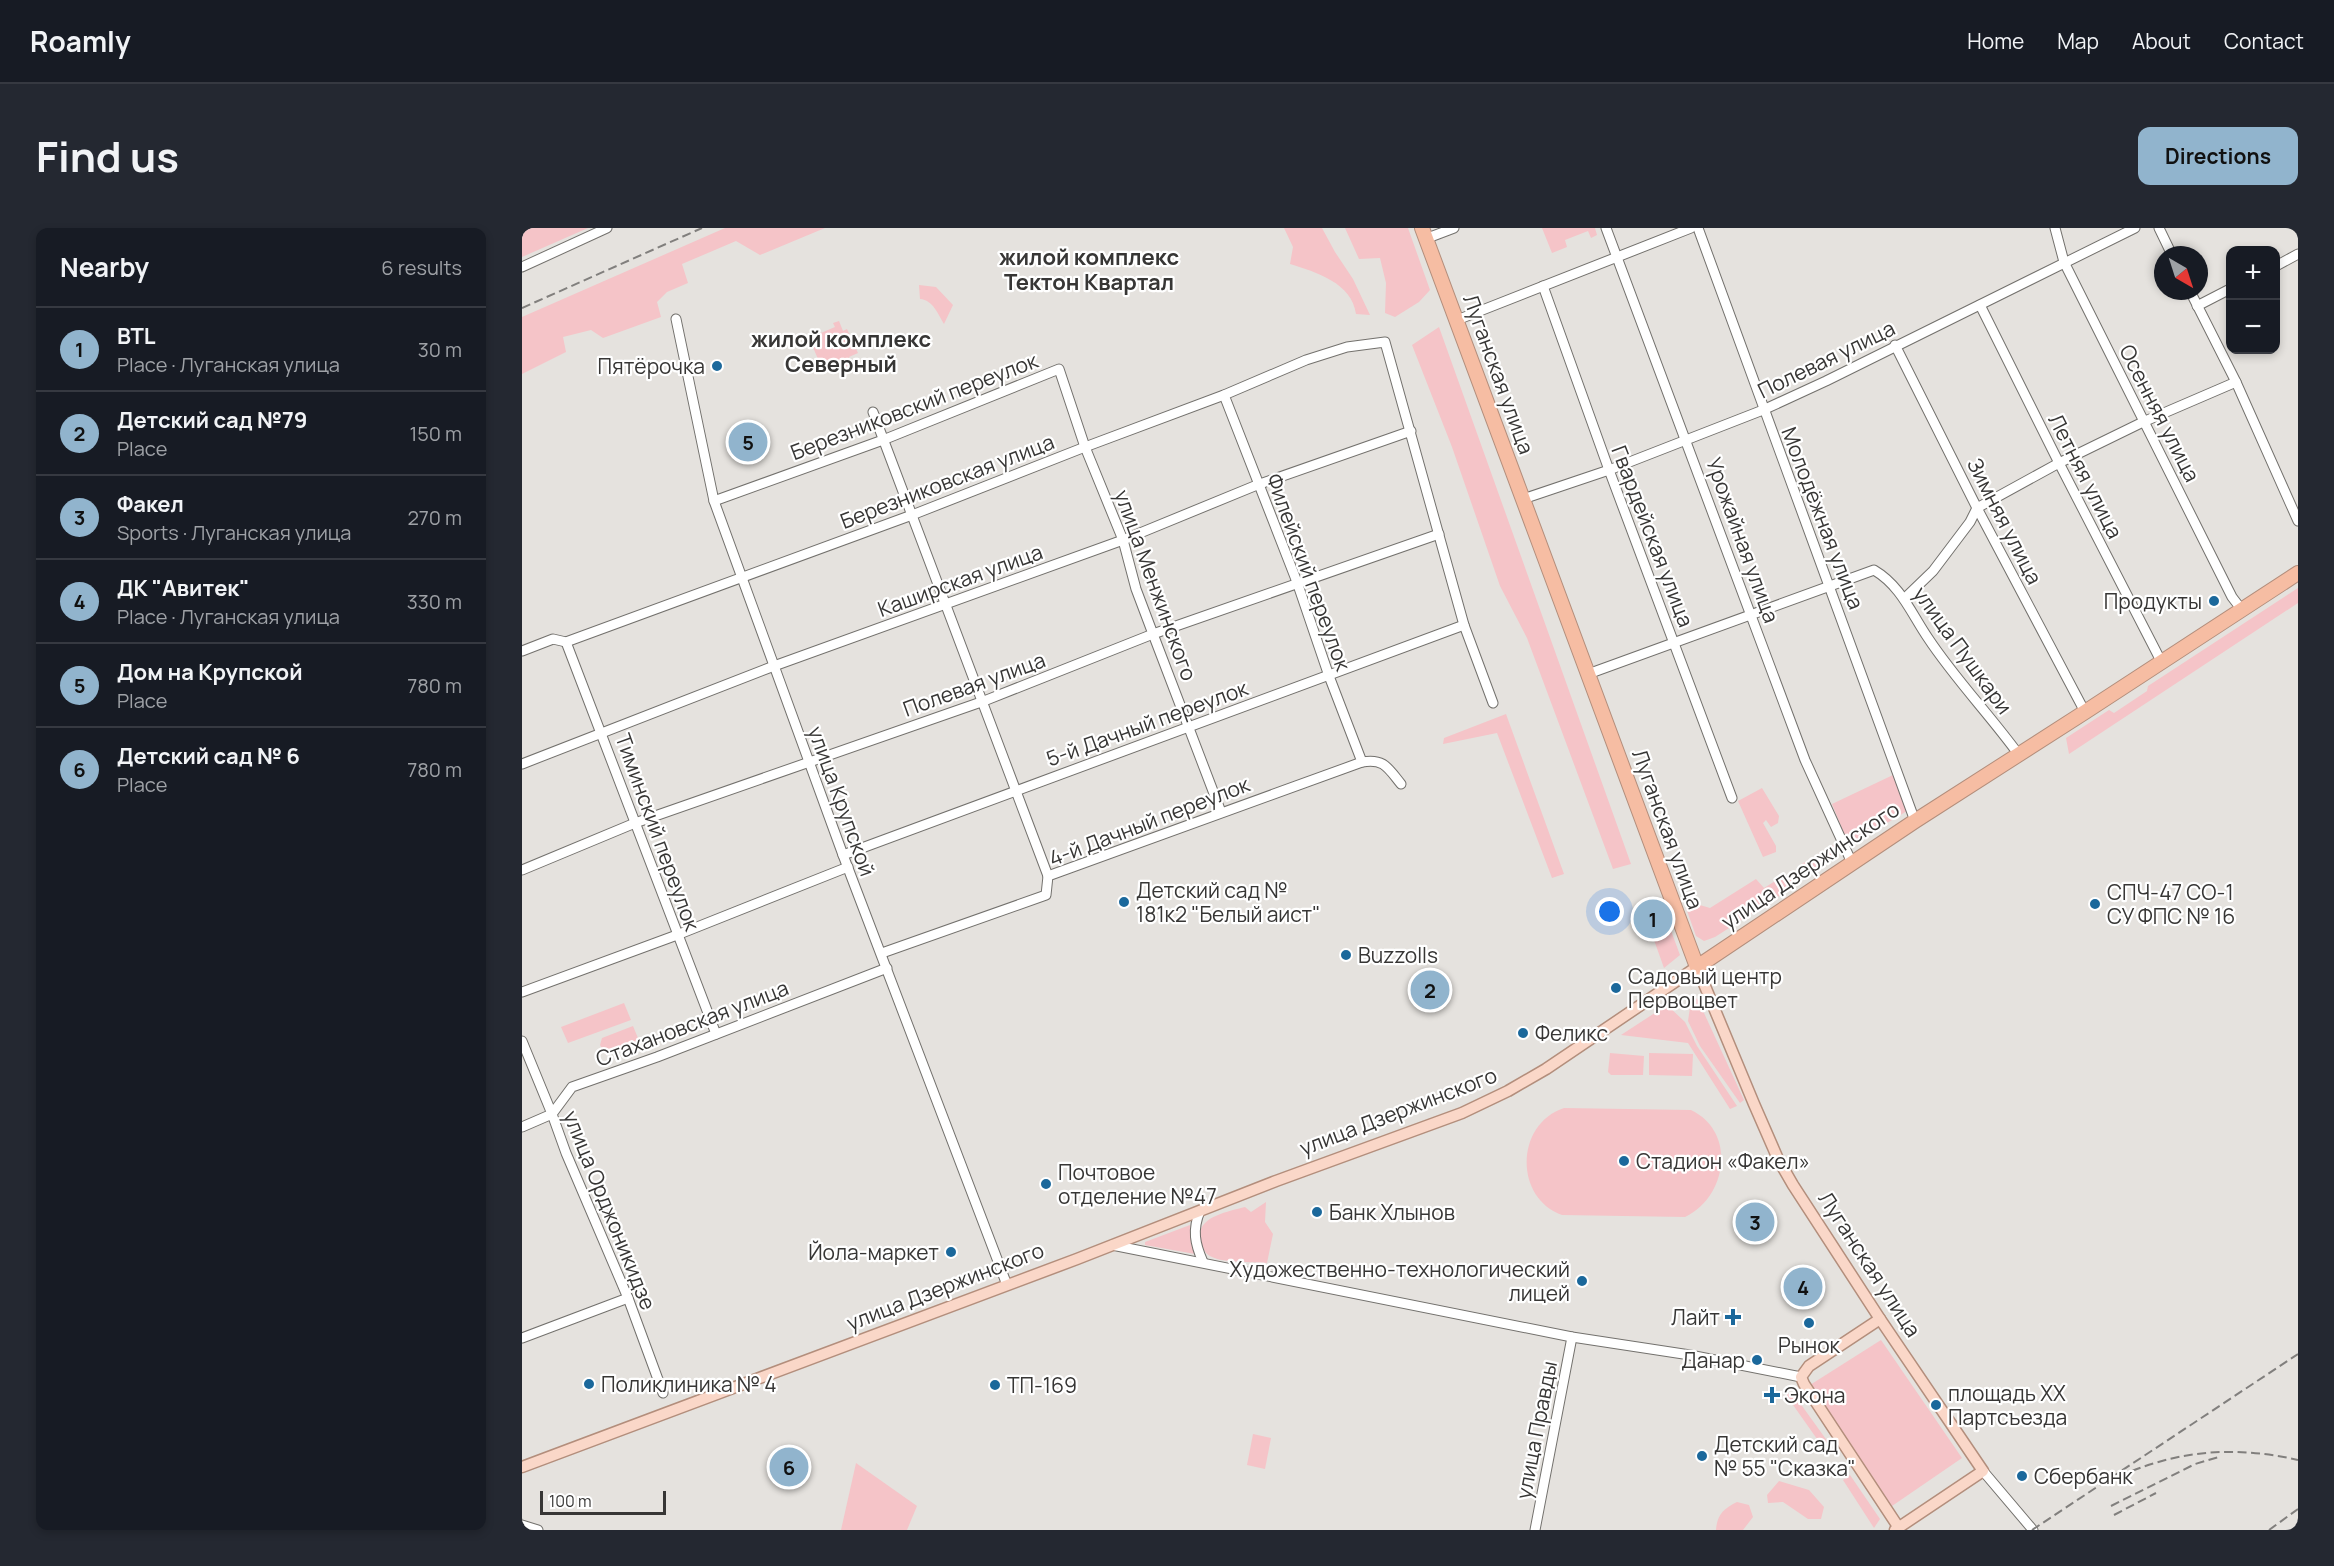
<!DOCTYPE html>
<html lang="en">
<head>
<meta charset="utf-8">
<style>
	:root { --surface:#171b24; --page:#242831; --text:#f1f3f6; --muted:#9ea1a6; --line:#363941; --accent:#91b4cd }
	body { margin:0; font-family:Manrope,sans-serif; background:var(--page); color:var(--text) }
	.controls { position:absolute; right:18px; top:18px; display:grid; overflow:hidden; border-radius:12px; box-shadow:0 3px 9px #0003 }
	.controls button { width:54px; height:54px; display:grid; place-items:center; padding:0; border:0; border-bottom:2px solid var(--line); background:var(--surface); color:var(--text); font:30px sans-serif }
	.compass { position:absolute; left:1632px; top:18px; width:54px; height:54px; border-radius:50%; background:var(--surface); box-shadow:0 3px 9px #0003; rotate:141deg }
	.scale { position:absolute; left:18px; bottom:15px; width:126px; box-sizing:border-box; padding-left:6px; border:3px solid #373635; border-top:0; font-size:16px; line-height:21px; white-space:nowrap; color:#373635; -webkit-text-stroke:4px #fff; paint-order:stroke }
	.you { position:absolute; left:1088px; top:684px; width:21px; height:21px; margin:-15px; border:4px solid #fff; border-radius:50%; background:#1a73e8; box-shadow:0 0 0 9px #1a73e833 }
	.badge { display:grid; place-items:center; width:39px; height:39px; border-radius:50%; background:var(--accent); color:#111; font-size:20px; font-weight:700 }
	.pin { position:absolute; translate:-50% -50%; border:3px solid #fff; box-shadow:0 2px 6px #0006 }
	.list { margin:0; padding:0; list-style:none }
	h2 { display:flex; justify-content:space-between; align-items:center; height:78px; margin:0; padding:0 24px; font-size:26px }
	h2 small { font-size:20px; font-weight:400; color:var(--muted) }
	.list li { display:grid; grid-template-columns:39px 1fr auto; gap:18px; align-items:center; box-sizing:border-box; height:84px; padding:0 24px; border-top:2px solid var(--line) }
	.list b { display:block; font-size:22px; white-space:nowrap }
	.list p { margin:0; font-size:20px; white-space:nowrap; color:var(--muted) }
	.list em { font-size:20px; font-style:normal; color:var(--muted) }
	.map { position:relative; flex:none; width:1776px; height:1302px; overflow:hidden; border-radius:12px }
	header { display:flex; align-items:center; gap:36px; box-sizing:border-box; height:84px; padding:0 30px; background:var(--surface); border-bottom:2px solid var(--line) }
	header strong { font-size:28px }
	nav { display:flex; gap:33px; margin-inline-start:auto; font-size:21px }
	.intro { display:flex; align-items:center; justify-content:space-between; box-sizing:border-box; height:144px; padding:0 36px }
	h1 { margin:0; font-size:42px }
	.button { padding:15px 27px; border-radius:12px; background:var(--accent); color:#111; font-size:21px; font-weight:700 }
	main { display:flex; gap:36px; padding:0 36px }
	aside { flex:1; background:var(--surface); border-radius:12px; box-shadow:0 3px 9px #0003 }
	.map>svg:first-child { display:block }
	.green { fill:#f5c4c8 }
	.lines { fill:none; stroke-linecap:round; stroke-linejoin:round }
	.minor-casing { stroke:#73716d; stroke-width:11 }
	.major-casing { stroke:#b38e7c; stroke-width:13 }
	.highway-casing { stroke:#b38e7c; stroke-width:16 }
	.minor { stroke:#fff; stroke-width:9 }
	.major { stroke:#fad7c8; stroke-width:10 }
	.highway { stroke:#f6bda3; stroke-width:14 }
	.rail { stroke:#817f7d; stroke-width:2; stroke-dasharray:9 4.5; stroke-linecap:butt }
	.poi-dot { fill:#1b689b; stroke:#fff; stroke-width:2 }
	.labels { text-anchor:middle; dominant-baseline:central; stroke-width:4.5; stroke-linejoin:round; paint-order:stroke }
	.street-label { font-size:21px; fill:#373635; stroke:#fff }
	.poi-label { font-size:21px; fill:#373635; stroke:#fff; text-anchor:start }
	.neighbourhood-label { font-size:22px; font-weight:bold; fill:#373635; stroke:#fff }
</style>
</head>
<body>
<header>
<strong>Roamly</strong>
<nav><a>Home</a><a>Map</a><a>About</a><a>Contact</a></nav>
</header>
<div class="intro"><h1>Find us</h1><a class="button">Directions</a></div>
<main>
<aside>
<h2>Nearby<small>6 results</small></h2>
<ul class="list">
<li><span class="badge">1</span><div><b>BTL</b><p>Place · Луганская улица</p></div><em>30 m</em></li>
<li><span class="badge">2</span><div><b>Детский сад №79</b><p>Place</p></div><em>150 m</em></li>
<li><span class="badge">3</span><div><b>Факел</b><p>Sports · Луганская улица</p></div><em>270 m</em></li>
<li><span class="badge">4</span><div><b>ДК &quot;Авитек&quot;</b><p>Place · Луганская улица</p></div><em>330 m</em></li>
<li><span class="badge">5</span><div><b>Дом на Крупской</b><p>Place</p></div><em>780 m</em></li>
<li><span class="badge">6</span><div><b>Детский сад № 6</b><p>Place</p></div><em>780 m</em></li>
</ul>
</aside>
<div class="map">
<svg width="1776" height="1302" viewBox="0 0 1776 1302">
	<rect width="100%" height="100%" fill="#e5e2de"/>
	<!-- green -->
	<g class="green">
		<path d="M0,0h66l-66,29z"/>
		<path d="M203,0h100l-65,27 -24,-14 -54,23 6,19 -21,9 -10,10 4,15 -58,21 -12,-8 -28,7 3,15 -44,22v-57z"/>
		<path d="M762,0h38l13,24 18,27 17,36 -14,-1c-4,-31 -40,-42 -66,-50l3,-17z"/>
		<path d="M823,0h63l22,62 -11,12 -24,15 -10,-4 1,-30 -6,-25 -21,1z"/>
		<path d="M1020,0h53l2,7 -6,3 -3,-7 -23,9 2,7 -15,6z"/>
		<path d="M397,57l17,2 17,18 -9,19c-6,-10 -11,-24 -24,-25z"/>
		<path d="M317,93l4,10 4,-2 11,24 -9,4 2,7 -18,8 -12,-6 -12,-28 26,-11 -2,-4z"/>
		<path d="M917,99l192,537 -18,5 -86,-231 -27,-52 -48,-139 -40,-102z"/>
		<path d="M1776,360v15l-229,151 -3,-16 43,-28 5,3 33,-22 1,-5z"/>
		<path d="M984,486l58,160 -12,4 -55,-145 -54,11 1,-6z"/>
		<path d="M1371,547l14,36 -58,35 -17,-42z"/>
		<path d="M1240,560l17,28 -1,7 -7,4 -5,-7 -3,3 13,23v6l-13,5 -25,-56z"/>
		<path d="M1313,616l4,11 -36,24 -3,-14z"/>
		<path d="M1261,648l7,2 5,8 -80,51 -11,4 -8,-5 -10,-28 7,-5 17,5 46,-29 8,9z"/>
		<path d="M1148,700l10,27 -16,13 -10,-28z"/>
		<path d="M1170,766l6,6 46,100 -4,3 -40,-57 -12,-25z"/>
		<path d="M102,775l7,17 -63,23 -7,-16z"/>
		<path d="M1145,777l18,17 12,24 40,60 -7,3 -42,-66 -67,-8z"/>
		<path d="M111,798l7,17 -8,1 -26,11 -6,-10 2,-7z"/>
		<path d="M1088,825l34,3 -1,19h-32l-3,-3z"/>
		<path d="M1127,825l44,1 -1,22 -43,-1z"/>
		<path d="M1042,880l127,2c46,22 36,87 -6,107l-123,-2c-48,-17 -47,-91 2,-107z"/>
		<path d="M744,974l-1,20 8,12 -6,29c-14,-1 -43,0 -55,-6 -6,-2 -9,-8 -11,-14 -8,-26 26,-31 44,-36l6,5z"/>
		<path d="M668,997l5,29 -50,-9v-3z"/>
		<path d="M1359,1112l81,118 -70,48 -82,-121z"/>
		<path d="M1270,1164l36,50 -6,4 -36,-51z"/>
		<path d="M731,1206l18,4 -6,31 -18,-4z"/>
		<path d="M334,1235l61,43 -10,24h-66z"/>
		<path d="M1328,1247l30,44 -6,9 -31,-48z"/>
		<path d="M1257,1253l30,9 15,17 -3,12h-13l-25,-17 -15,1 -1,-8z"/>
		<path d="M1215,1274l12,3 4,12 -10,13h-27c1,-15 7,-21 21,-28z"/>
	</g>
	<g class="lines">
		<!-- minor casing -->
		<g class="minor-casing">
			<g id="minor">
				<path d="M1084,0l199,532 47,103"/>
				<path d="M1176,0l217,593"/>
				<path d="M1533,0l9,34 168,335 10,13"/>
				<path d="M1637,0l13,27"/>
				<path d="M903,11l29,-11"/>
				<path d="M1754,38l22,-12"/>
				<path d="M0,39l85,-39"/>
				<path d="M1021,58l66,184 123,328"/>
				<path d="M1668,63l46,91 62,139"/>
				<path d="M1458,77l79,158 103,200"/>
				<path d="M1675,78l33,-17"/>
				<path d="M154,91l38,182 129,354 164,430"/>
				<path d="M935,92l234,-92"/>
				<path d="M1373,117l82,163 108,204"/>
				<path d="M702,167l73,187 32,94 33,86"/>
				<path d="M351,184l175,464"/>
				<path d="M1001,271l86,-29 154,-60 63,-29 309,-153"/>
				<path d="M192,273l169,-61 176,-71 26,78 38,93 13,49 17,45 68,178"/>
				<path d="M1383,370l28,-27 37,-49 7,-14 82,-45 84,-41 93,-40"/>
				<path d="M44,414l150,392"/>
				<path d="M0,423l31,-12 13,3 346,-127 173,-68 139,-52 82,-35 41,-13 38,-5 79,283 29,78"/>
				<path d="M1066,446l286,-104c27,16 37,43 54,68 27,41 62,77 91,117"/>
				<path d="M0,536l252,-98 349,-126 134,-55 154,-54"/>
				<path d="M321,627l621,-230"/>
				<path d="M0,642l113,-47 349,-122 169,-67 286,-100"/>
				<path d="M360,725l164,-58 2,-19 314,-114c22,-4 26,6 39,22"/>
				<path d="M0,764l155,-57 171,-68"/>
				<path d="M0,813l30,73 14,39 62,145 35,95"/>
				<path d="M0,899l30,-13 20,-27 85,-30 230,-89"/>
				<path d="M678,983c-8,19 -5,33 3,51"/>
				<path d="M590,1017l460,92 118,18 111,22"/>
				<path d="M0,1110l106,-40"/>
				<path d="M1461,1243l50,59"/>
				<path d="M0,1297l16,5"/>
				<path d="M1013,1302l37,-193"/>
			</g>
		</g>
		<!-- major casing -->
		<g class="major-casing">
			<g id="major">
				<path d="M1358,1091l-71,47 -8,11 3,7 95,144"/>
				<path d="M0,1239l555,-208 199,-78 186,-68 46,-22 38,-22 151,-102 57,137 24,55 15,26 87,134 103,152 -88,59"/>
			</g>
		</g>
		<!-- highway casing -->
		<g class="highway-casing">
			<path id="highway" d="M900,0l275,739 218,-146 170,-109 213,-139"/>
		</g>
		<!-- minor -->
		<use href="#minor" class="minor"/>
		<!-- major -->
		<use href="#major" class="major"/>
		<!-- highway -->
		<use href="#highway" class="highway"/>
		<!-- rail -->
		<g class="rail">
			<path d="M0,80l180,-80"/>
			<path d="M1610,1243c55,-22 109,-24 166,-11"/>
			<path d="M1589,1278l84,-42 24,-7"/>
			<path d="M1592,1287l42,-22"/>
			<path d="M1510,1302l266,-176"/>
			<path d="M1747,1302l29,-21"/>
		</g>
	</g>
	<!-- markers -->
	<g class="poi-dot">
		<circle cx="195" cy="138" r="6"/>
		<circle cx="1692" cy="373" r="6"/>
		<circle cx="602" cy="674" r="6"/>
		<circle cx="1573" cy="676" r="6"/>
		<circle cx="824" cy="727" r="6"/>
		<circle cx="1094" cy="760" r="6"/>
		<circle cx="1001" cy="805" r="6"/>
		<circle cx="1102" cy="933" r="6"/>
		<circle cx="524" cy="956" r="6"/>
		<circle cx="795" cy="984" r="6"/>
		<circle cx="429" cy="1024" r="6"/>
		<circle cx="1060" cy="1053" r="6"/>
		<path d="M1208 1080h6v6h6v6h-6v6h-6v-6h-6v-6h6z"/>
		<circle cx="1287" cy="1095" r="6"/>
		<circle cx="1235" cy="1132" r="6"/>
		<circle cx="67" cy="1156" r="6"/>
		<circle cx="473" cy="1157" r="6"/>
		<path d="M1247 1158h6v6h6v6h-6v6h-6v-6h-6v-6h6z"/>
		<circle cx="1414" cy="1177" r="6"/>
		<circle cx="1180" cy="1228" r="6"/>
		<circle cx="1500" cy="1248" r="6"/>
	</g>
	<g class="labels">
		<!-- street labels -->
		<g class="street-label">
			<text transform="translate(1304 131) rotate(-26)">Полевая улица</text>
			<text transform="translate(977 146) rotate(70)">Луганская улица</text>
			<text transform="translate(392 178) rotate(-21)">Березниковский переулок</text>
			<text transform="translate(1638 185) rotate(63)">Осенняя улица</text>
			<text transform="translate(1564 248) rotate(63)">Летняя улица</text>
			<text transform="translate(425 253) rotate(-21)">Березниковская улица</text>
			<text transform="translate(1301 290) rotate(69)">Молодёжная улица</text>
			<text transform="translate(1483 293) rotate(63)">Зимняя улица</text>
			<text transform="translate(1131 308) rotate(69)">Гвардейская улица</text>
			<text transform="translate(1221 312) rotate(70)">Урожайная улица</text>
			<text transform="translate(787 344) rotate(70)">Филейский переулок</text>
			<text transform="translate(438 352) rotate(-20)">Каширская улица</text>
			<text transform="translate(634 357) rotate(70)">улица Менжинского</text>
			<text transform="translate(1441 422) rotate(54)">улица Пушкари</text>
			<text transform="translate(452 456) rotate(-20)">Полевая улица</text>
			<text transform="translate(625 495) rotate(-20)">5-й Дачный переулок</text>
			<text transform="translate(320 573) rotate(70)">улица Крупской</text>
			<text transform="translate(627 593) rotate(-21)">4-й Дачный переулок</text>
			<text transform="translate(1146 601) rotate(70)">Луганская улица</text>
			<text transform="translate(136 604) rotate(70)">Тиминский переулок</text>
			<text transform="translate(1288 637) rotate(-34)">улица Дзержинского</text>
			<text transform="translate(170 795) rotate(-21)">Стахановская улица</text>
			<text transform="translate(876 883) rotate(-21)">улица Дзержинского</text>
			<text transform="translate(88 982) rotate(68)">улица Орджоникидзе</text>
			<text transform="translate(1348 1036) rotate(57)">Луганская улица</text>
			<text transform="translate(423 1058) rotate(-21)">улица Дзержинского</text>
			<text transform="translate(1014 1202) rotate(-79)">улица Правды</text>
		</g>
		<!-- poi labels -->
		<g class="poi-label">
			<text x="183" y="138" text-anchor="end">Пятёрочка</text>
			<text x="1680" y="373" text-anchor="end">Продукты</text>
			<text x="614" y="662">Детский сад №<tspan x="614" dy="24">181к2 "Белый аист"</tspan></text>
			<text x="1585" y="664">СПЧ-47 СО-1<tspan x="1585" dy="24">СУ ФПС № 16</tspan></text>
			<text x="836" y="727">Buzzolls</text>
			<text x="1106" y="748">Садовый центр<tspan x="1106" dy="24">Первоцвет</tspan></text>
			<text x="1013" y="805">Феликс</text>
			<text x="1114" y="933">Стадион «Факел»</text>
			<text x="536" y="944">Почтовое<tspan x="536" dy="24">отделение №47</tspan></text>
			<text x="807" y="984">Банк Хлынов</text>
			<text x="417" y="1024" text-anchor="end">Йола-маркет</text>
			<text x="1048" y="1041" text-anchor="end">Художественно-технологический<tspan x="1048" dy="24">лицей</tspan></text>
			<text x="1198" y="1089" text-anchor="end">Лайт</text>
			<text x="1287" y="1117" text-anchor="middle">Рынок</text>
			<text x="1223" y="1132" text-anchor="end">Данар</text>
			<text x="79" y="1156">Поликлиника № 4</text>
			<text x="485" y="1157">ТП-169</text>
			<text x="1426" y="1165">площадь XX<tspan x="1426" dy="24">Партсъезда</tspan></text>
			<text x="1262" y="1167">Экона</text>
			<text x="1192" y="1216">Детский сад<tspan x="1192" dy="24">№ 55 "Сказка"</tspan></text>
			<text x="1512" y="1248">Сбербанк</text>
		</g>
		<!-- neighbourhood labels -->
		<g class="neighbourhood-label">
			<text x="567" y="29">жилой комплекс<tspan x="567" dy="25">Тектон Квартал</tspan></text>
			<text x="319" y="111">жилой комплекс<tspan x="319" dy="25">Северный</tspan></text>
		</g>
	</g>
</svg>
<div class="controls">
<button>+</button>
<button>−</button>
</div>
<svg class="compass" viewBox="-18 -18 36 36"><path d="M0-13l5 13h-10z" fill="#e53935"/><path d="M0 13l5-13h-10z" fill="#9ea1a6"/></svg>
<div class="scale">100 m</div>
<div class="you"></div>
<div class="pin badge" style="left:1131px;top:691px">1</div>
<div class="pin badge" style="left:908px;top:762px">2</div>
<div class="pin badge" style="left:1233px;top:994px">3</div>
<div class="pin badge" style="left:1281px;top:1059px">4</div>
<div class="pin badge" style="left:226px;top:214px">5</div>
<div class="pin badge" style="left:267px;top:1239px">6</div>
</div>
</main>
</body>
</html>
